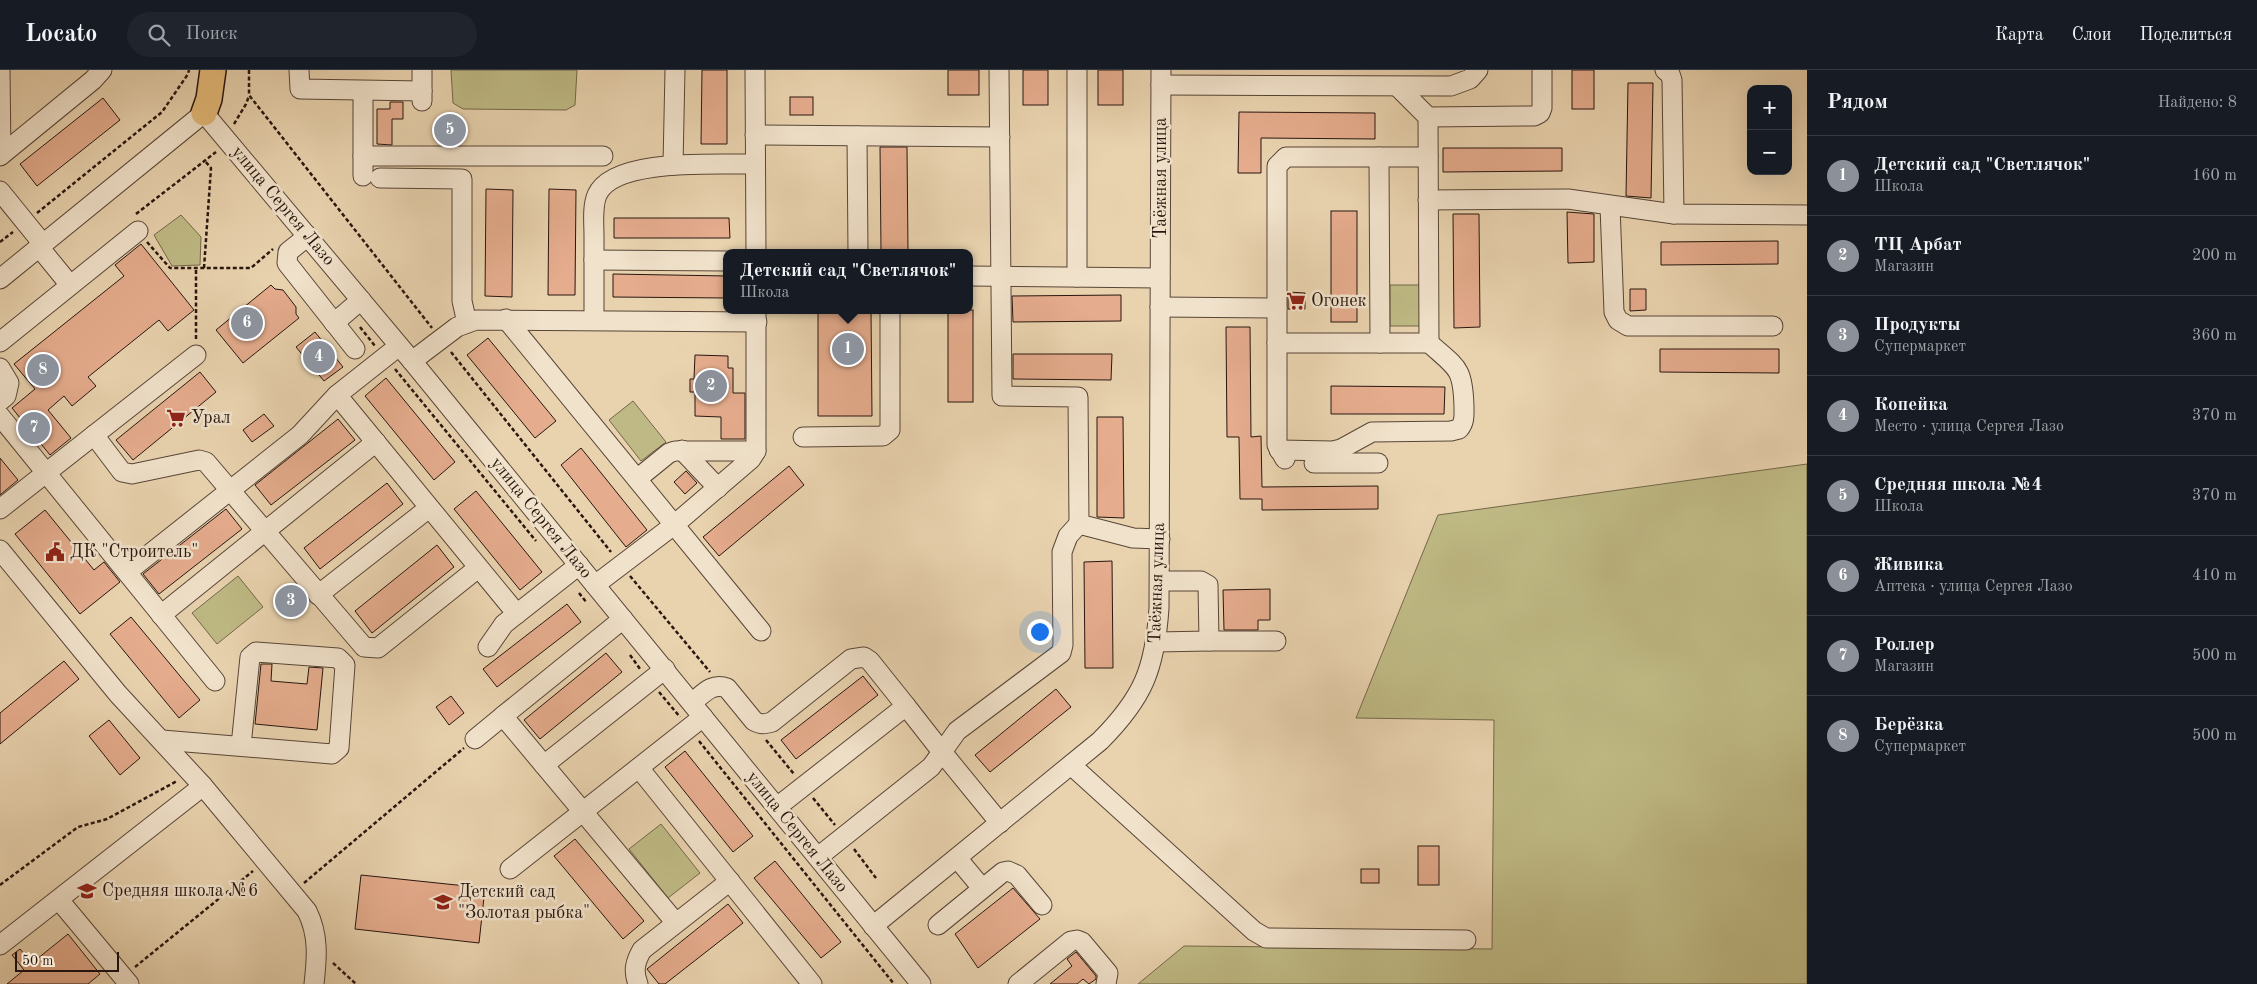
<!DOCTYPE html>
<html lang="ru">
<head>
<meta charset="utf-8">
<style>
	:root { --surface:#171b24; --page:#20242c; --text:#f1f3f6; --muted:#9ea1a6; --line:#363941; --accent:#8c9099 }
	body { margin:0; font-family:"Old Standard TT",serif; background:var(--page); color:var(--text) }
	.controls { position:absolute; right:15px; top:15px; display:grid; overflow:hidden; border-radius:10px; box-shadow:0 5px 20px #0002 }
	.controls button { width:45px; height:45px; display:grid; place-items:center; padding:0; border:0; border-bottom:1px solid var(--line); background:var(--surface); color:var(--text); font:25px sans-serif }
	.scale { position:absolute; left:15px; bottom:12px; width:104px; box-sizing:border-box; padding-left:5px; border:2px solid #28160f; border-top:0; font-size:14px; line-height:18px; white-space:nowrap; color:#28160f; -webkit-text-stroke:4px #f1e2cb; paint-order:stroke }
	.you { position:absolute; left:1039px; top:561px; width:18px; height:18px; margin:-12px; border:4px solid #fff; border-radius:50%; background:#1a73e8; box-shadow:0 0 0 8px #1a73e833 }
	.badge { display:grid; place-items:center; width:32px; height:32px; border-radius:50%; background:var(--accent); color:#fff; font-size:16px; font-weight:700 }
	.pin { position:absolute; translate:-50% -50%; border:2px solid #fff; box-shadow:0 1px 5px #0006 }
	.popup { position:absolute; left:723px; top:179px; width:250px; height:65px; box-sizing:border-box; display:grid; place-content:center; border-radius:10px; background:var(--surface); filter:drop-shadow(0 1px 4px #0005); font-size:16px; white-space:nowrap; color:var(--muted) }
	.popup b { font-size:19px; color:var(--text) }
	.popup::after { content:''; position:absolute; left:50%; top:100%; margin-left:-10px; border:10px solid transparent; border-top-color:var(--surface) }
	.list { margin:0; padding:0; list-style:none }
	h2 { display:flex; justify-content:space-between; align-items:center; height:65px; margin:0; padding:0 20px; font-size:21px }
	h2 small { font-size:16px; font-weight:400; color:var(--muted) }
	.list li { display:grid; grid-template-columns:32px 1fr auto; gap:15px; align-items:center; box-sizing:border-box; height:80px; padding:0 20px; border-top:1px solid var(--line) }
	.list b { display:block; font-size:19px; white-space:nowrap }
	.list p { margin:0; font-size:16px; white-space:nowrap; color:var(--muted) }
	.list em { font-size:16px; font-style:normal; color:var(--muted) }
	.icon { flex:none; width:28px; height:28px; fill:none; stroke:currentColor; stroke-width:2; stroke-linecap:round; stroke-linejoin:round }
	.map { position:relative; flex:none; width:1807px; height:914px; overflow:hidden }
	header { display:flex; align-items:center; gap:30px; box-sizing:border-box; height:70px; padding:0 25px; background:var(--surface); border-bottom:1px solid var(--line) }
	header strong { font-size:24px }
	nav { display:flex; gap:28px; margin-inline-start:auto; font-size:18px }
	.search { width:350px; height:45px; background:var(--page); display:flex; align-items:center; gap:12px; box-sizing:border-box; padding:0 18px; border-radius:28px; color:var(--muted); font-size:19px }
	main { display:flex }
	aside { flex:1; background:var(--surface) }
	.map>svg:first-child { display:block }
	.green { fill:#bfba85; stroke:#74684a }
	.building { fill:#e5ac8d; stroke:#28160f }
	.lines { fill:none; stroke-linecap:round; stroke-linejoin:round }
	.minor-casing { stroke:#584537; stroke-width:21 }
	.major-casing { stroke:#28160f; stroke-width:28 }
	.path { stroke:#28160f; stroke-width:2.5; stroke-dasharray:4 2.5; stroke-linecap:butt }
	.minor { stroke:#f1e2cb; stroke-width:19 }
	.major { stroke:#e4ba78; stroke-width:25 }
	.labels { text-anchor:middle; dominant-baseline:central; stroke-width:5; stroke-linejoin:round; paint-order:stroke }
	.street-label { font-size:18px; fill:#28160f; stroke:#f1e2cb }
	.poi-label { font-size:18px; fill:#28160f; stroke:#f1e2cb; text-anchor:start }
</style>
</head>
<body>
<header>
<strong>Locato</strong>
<div class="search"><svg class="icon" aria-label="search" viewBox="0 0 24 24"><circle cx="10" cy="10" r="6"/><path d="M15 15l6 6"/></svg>Поиск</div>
<nav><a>Карта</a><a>Слои</a><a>Поделиться</a></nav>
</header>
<main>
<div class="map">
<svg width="1807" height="914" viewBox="0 0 1807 914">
	<rect width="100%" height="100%" fill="#e9d3af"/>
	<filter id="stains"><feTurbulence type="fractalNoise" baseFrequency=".004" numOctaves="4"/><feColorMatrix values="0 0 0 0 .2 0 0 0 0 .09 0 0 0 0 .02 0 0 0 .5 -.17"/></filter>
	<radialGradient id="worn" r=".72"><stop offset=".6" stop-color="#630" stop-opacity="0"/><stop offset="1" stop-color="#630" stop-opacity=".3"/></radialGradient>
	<!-- green -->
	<g class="green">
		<path d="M451,0h126l-2,35 -9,5 -103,-1 -10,-6z"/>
		<path d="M181,145l20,22 -1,28 -28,1 -18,-31z"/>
		<rect x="1390" y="215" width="30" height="41"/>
		<path d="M633,331l33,41 -25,19 -32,-41z"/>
		<path d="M1807,394v520h-669l46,-38 308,3 2,-229 -138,-2 82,-203z"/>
		<path d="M238,506l25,31 -46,37 -25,-31z"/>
		<path d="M661,754l39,49 -32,25 -39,-49z"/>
	</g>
	<!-- building -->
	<g class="building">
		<path d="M702,0h25v74h-26z"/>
		<rect x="948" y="0" width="31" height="25"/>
		<rect x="1023" y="0" width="25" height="35"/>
		<rect x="1098" y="0" width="25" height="35"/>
		<rect x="1572" y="0" width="22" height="39"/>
		<path d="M1628,13h25l-2,115 -25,-2z"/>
		<rect x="790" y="27" width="23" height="18"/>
		<path d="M103,28l17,22 -83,66 -17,-22z"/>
		<path d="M390,32h13v17h-11v26l-15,-1v-35h13z"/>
		<path d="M1239,42l136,1v26l-114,-1v35h-23z"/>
		<path d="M880,77h27l1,105h-27z"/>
		<path d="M1443,78h119v23l-119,1z"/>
		<path d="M486,119l27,1 -1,107 -27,-1z"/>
		<path d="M549,119l27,1 -1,105h-27z"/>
		<rect x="1331" y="141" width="26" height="111"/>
		<path d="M1567,142l27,2v48l-26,1z"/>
		<path d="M1453,144h26l1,113 -26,1z"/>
		<path d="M614,148h115l1,20h-116z"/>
		<path d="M1778,171v23l-117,1v-23z"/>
		<path d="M141,174l53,66 -26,21 -9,-11 -71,57 8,9 -24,20 -8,-10 -16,14 23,28 -21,17 -38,-47 23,-19 -21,-25 110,-88 -9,-11z"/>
		<path d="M613,204l114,2v22l-114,-1z"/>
		<path d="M271,215l4,4 8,1 13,17v7l3,4 -56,45 -27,-33z"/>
		<path d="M1630,219h16v21l-16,1z"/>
		<path d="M1288,222l17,1v16h-17z"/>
		<path d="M1121,225v26l-108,1 -1,-26z"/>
		<path d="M818,240h53l1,106h-54z"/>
		<rect x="948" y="240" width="25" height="92"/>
		<path d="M1226,257h24l1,110 10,-1 1,51 116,-1v23l-116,1v-11h-22l-1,-62h-12z"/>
		<path d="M315,262l28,35 -19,14 -28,-34z"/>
		<path d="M488,268l68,83 -21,17 -68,-83z"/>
		<path d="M1660,279h119v24l-119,-1z"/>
		<path d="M1013,284h99l-1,26 -98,-1z"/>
		<path d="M695,285l33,1v12h5v25h12v46h-24v-22l-26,-1v-24h-5v-13h4z"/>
		<path d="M200,302l16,20 -83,68 -17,-20z"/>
		<path d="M386,308l69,84 -21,18 -69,-84z"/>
		<path d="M1331,316l114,1 -1,27h-113z"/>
		<path d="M264,344l10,12 -22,16 -9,-12z"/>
		<path d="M1097,347h26l1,101 -27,-1z"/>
		<path d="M338,349l17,21 -84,65 -16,-20z"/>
		<path d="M581,378l66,82 -21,17 -65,-82z"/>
		<path d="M0,388l18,22 -18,15z"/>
		<path d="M789,396l15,19 -85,71 -16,-19z"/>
		<path d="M686,401l11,12 -12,11 -11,-12z"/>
		<path d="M387,413l16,21 -83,65 -16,-21z"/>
		<path d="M476,421l66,81 -22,18 -66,-81z"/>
		<path d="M226,439l16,20 -83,65 -16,-20z"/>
		<path d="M45,440l49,60 10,-8 16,20 -40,32 -65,-80z"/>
		<path d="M437,475l17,22 -82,66 -17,-22z"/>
		<path d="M1112,491l1,107h-28l-1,-106z"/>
		<path d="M1270,519v31h-12v10h-34l-1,-40z"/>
		<path d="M293,520l10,11 -14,11 -9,-11z"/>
		<path d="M567,534l14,18 -84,65 -14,-18z"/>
		<path d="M131,547l69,83 -21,18 -69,-84z"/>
		<path d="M606,583l16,19 -82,67 -16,-19z"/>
		<path d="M64,591l15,18 -79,65v-31z"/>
		<path d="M261,594h11l-1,17 36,3 2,-17 14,1 -6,62 -62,-6z"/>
		<path d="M863,606l15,19 -82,64 -15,-19z"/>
		<path d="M1056,619l15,18 -81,65 -15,-17z"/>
		<path d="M451,626l13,17 -15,12 -13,-18z"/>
		<path d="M109,650l31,38 -20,17 -31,-39z"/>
		<path d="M685,681l68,85 -20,16 -68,-85z"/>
		<path d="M575,769l69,82 -21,18 -69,-83z"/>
		<rect x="1418" y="776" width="21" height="39"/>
		<path d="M775,791l66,81 -20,16 -67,-80z"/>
		<rect x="1361" y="799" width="18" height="14"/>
		<path d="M361,805l124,13 -6,55 -124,-14z"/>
		<path d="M1013,818l27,31 -62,49 -23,-34z"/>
		<path d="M728,834l15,19 -78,61h-6l-12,-15z"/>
		<path d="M68,864l32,40 -12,10h-81l17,-14 -12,-15 8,-6 12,14z"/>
		<path d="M1076,882l20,24v3l-7,5 -6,-5 -6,5h-27l22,-18 -5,-7z"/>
	</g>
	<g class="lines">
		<!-- minor casing -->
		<g class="minor-casing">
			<g id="minor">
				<path d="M0,0l1,85"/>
				<path d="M299,0l1,19 122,2"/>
				<path d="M422,0v31"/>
				<path d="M755,0l1,183"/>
				<path d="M999,0l3,326 76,1 1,127 54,14 27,1"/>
				<path d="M1077,0v207"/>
				<path d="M1665,0l5,4 2,6 2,134"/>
				<path d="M1161,15l290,1 19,-7 8,-9"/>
				<path d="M363,21v85"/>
				<path d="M1428,47l106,-1 6,-3 2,-5v-38"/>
				<path d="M755,65l245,2"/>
				<path d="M857,66l1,117"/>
				<path d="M0,86l93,-76 9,-10"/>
				<path d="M363,86h240"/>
				<path d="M1379,87l1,186"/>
				<path d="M673,95l2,-95"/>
				<path d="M380,108l82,1v122l5,22"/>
				<path d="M0,121l43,53"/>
				<path d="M1428,130l140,-1 106,15 133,1"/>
				<path d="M1610,136l4,106 4,8 10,6h145"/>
				<path d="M308,166l-20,16 -1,11 68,86"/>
				<path d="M39,177l31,38"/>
				<path d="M594,190l133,1"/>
				<path d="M969,206l191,2"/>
				<path d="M0,209l204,-166 208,248 509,623"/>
				<path d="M1160,237l117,1v35h152l-1,-226 -30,-30"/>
				<path d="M1277,238v-142l9,-9h142"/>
				<path d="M506,249l255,312"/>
				<path d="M594,250c0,-28 0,-56 0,-84 0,-13 -2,-29 3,-41 16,-38 123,-30 158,-31"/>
				<path d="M334,253l27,-23"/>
				<path d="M0,272l138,-111"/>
				<path d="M1277,273v102l8,14"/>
				<path d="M412,291l45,-34 19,-7 281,2"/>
				<path d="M0,298l9,15 -3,13 -6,5"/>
				<path d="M337,325l180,219"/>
				<path d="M0,346l215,265"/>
				<path d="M94,365l28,37 10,2 67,-14 7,2 158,185 14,1 100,-80"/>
				<path d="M803,367l80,-1 7,-6v-120"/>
				<path d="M682,380l36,38"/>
				<path d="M1279,380l54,1 8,-2 31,-17 79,-1 8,-2c6,-7 5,-14 5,-22 -1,-40 -7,-39 -35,-64"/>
				<path d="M1314,393h64"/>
				<path d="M637,409l32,-26 6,-2h81"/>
				<path d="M0,439l196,-154"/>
				<path d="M0,480l118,144 85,92 104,125c12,24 10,47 7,73"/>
				<path d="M127,502l173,-137 37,-40 62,-49"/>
				<path d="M595,515l79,-60 77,-66 5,-8v-141"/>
				<path d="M318,525l111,-87"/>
				<path d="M161,545l215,-173"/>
				<path d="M623,549l-120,97 173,207"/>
				<path d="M1209,571h67"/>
				<path d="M1157,572l52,-1 -1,-56 -7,-4h-41"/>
				<path d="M488,577l16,-23 75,-59"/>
				<path d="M692,633c11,-9 20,-21 35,-15l27,33c7,4 11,3 18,1l79,-63 13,-2 6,4 36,45"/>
				<path d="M475,669l28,-23"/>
				<path d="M162,670l170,14 7,-6 6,-83 -7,-7 -82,-6 -6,5 -9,89"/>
				<path d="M544,695l121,-96"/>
				<path d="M1071,695l183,166 12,7 200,2"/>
				<path d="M639,698l173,216"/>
				<path d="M777,737l129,-101 36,46 15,-21 104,-78 2,-8 -1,-93 6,-16 11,-12"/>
				<path d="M818,787l113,-90 11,-15 58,71"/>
				<path d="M957,788l25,30"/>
				<path d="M510,799l193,-152"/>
				<path d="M59,830l70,84"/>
				<path d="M938,855l65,-53 5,-1 9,4 25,30"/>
				<path d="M873,856l227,-185c43,-43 55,-72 59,-133l2,-538"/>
				<path d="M0,875l203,-159"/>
				<path d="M638,914c-5,-13 -3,-22 4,-34l88,-69"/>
				<path d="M1018,914l53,-43 6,-1 5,2 26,31 -2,11"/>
			</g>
		</g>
		<!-- major casing -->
		<g class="major-casing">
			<path id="major" d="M204,43l5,-14 4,-29"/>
		</g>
		<!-- path -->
		<g class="path">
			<path d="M249,0v25l183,233"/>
			<path d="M234,54l12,-20 3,-8"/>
			<path d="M37,143l125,-101 26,-38 1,-4"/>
			<path d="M136,144l80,-62"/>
			<path d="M0,172l13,-10"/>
			<path d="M147,172l23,26h81l22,-19"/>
			<path d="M204,198l7,-100 -7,-8"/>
			<path d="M360,257l15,19"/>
			<path d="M196,269v-71"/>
			<path d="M451,282l160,200"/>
			<path d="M395,299l141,172"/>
			<path d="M630,506l80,96"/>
			<path d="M579,523l8,10"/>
			<path d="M630,585l10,14"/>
			<path d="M659,622l21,25"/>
			<path d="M766,670l28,34"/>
			<path d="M699,671l195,243"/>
			<path d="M813,728l22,27"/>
			<path d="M854,779l22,29"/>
			<path d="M304,813l160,-135"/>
			<path d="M0,815l78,-58 29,-8 70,-38"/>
			<path d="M333,893l23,21"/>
			<path d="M135,897l118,-96"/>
		</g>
		<!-- minor -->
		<use href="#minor" class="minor"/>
		<!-- major -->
		<use href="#major" class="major"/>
	</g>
	<!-- icons -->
	<defs>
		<g id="supermarket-bare" transform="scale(1.5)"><path d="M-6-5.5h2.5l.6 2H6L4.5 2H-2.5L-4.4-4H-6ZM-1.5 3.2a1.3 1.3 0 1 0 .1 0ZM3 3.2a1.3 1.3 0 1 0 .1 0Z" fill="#8f2418" stroke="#f1e2cb" stroke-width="2.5" paint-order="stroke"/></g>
		<g id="civic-bare" transform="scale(1.5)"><path d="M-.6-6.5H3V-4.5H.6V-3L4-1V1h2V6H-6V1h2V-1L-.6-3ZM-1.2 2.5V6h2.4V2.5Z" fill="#8f2418" stroke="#f1e2cb" stroke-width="2.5" paint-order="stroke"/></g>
		<g id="school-bare" transform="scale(1.5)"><path d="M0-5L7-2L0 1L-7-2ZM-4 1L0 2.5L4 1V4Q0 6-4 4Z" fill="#8f2418" stroke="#f1e2cb" stroke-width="2.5" paint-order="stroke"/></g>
	</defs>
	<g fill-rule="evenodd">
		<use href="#supermarket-bare" x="1296" y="231"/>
		<use href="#supermarket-bare" x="176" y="348"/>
		<use href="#civic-bare" x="55" y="482"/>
		<use href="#school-bare" x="87" y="821"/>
		<use href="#school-bare" x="443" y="832"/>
	</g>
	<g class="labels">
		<!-- street labels -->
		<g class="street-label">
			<text transform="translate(1161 108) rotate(-90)">Таёжная улица</text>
			<text transform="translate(283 136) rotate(50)">улица Сергея Лазо</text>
			<text transform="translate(541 448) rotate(51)">улица Сергея Лазо</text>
			<text transform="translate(1157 513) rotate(-88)">Таёжная улица</text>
			<text transform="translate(797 762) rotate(51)">улица Сергея Лазо</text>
		</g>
		<!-- poi labels -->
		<g class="poi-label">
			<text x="1311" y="231">Огонек</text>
			<text x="191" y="348">Урал</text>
			<text x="70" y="482">ДК "Строитель"</text>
			<text x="102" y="821">Средняя школа №6</text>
			<text x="458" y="822">Детский сад<tspan x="458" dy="21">"Золотая рыбка"</tspan></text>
		</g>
	</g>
	<rect width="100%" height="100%" filter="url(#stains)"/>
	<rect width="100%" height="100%" fill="url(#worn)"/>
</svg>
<div class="controls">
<button>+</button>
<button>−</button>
</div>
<div class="scale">50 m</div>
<div class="you"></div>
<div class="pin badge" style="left:848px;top:279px">1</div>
<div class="popup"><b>Детский сад &quot;Светлячок&quot;</b>Школа</div>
<div class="pin badge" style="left:711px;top:316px">2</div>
<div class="pin badge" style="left:291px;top:531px">3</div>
<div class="pin badge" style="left:319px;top:287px">4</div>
<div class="pin badge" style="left:450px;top:60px">5</div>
<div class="pin badge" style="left:247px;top:253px">6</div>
<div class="pin badge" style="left:34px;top:358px">7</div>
<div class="pin badge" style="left:43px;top:300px">8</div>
</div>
<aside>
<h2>Рядом<small>Найдено: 8</small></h2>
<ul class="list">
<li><span class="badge">1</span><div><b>Детский сад &quot;Светлячок&quot;</b><p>Школа</p></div><em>160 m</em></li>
<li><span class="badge">2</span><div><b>ТЦ Арбат</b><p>Магазин</p></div><em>200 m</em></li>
<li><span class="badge">3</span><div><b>Продукты</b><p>Супермаркет</p></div><em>360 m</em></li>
<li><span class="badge">4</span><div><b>Копейка</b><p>Место · улица Сергея Лазо</p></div><em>370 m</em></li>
<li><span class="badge">5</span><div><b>Средняя школа №4</b><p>Школа</p></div><em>370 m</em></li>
<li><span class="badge">6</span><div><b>Живика</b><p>Аптека · улица Сергея Лазо</p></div><em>410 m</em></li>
<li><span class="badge">7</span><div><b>Роллер</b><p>Магазин</p></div><em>500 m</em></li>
<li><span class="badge">8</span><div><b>Берёзка</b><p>Супермаркет</p></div><em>500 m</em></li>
</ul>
</aside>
</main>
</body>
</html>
